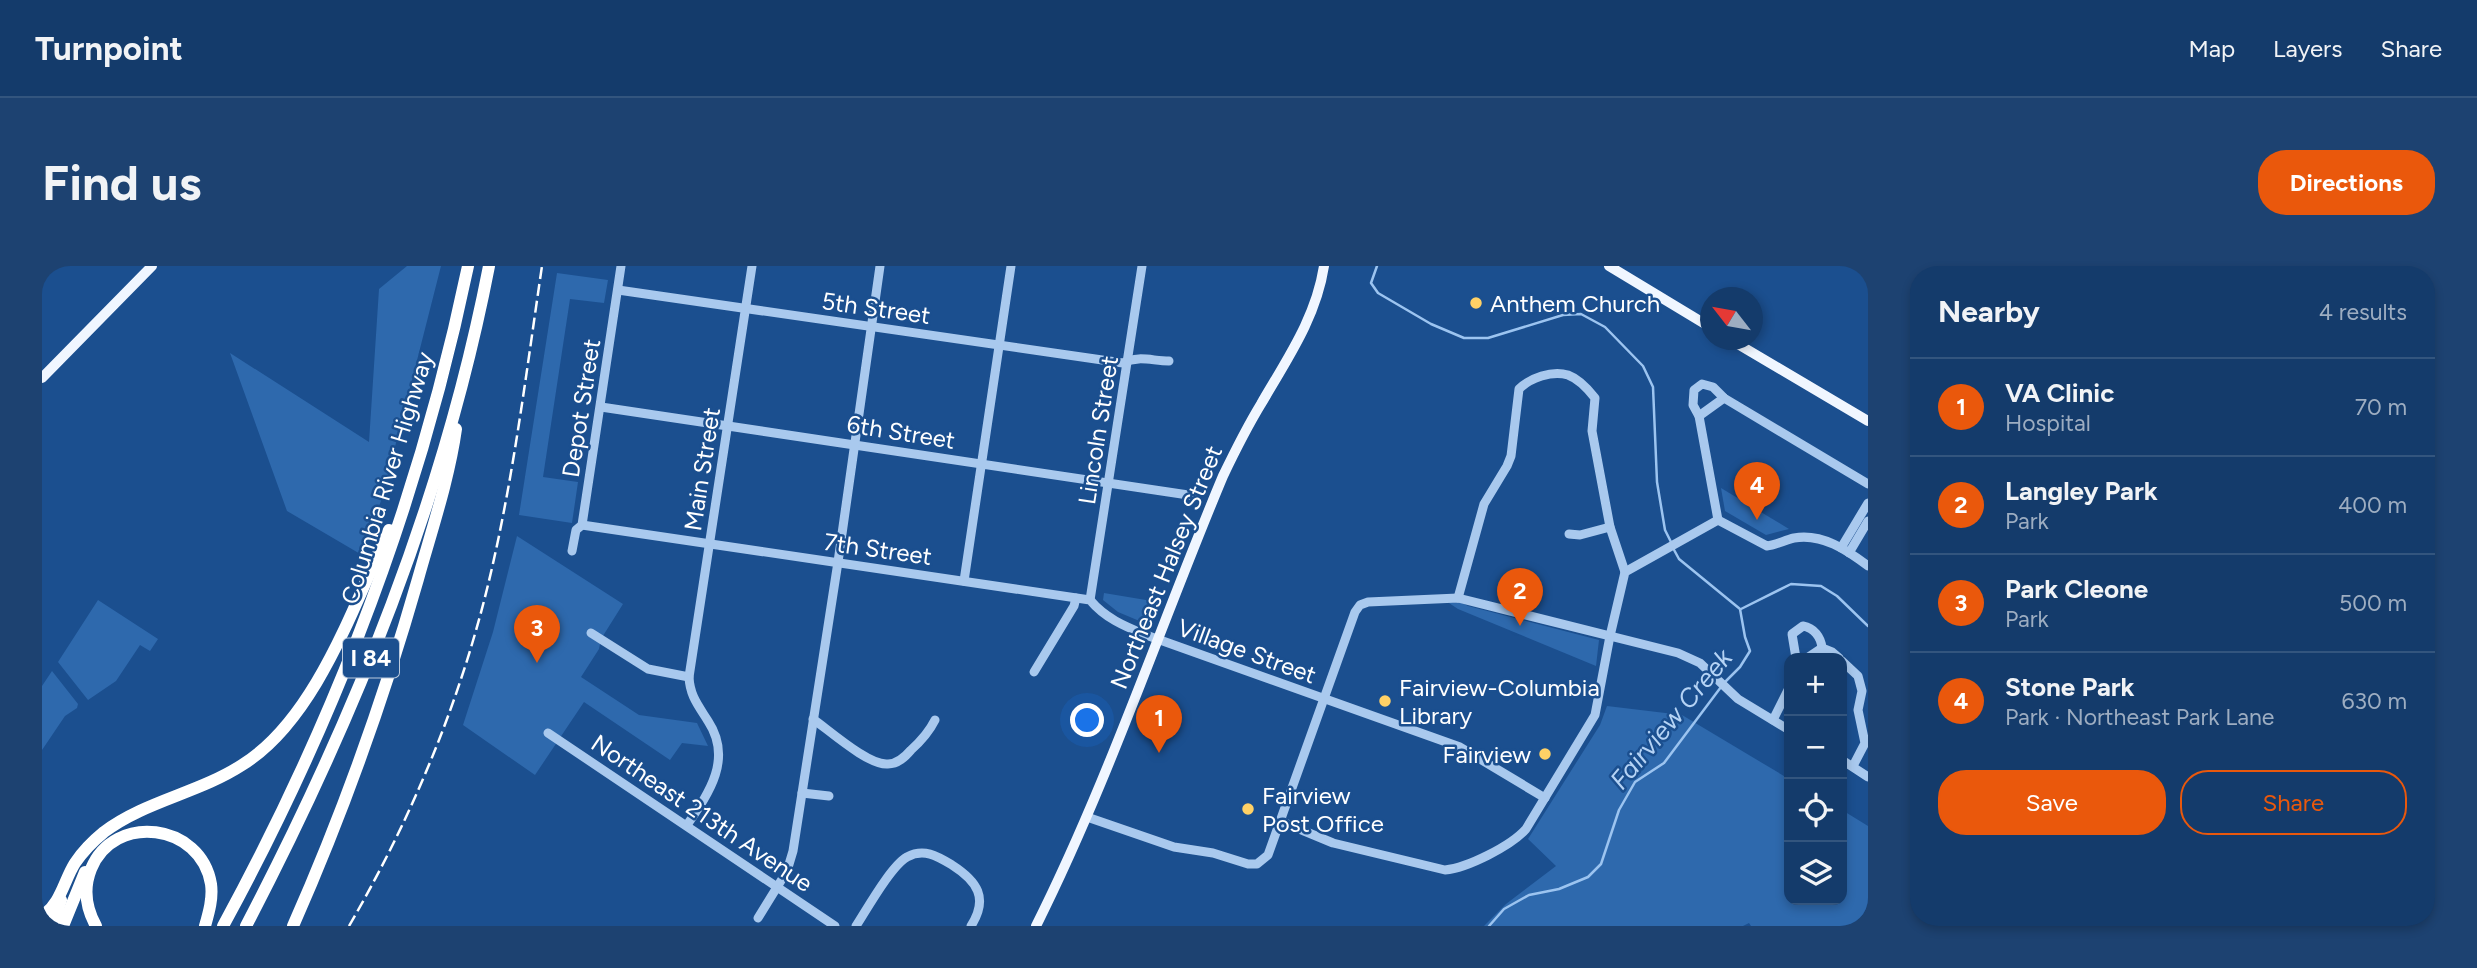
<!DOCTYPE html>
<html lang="en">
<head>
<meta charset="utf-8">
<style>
	:root { --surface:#143b6b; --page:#1d4271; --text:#f1f3f6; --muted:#9dadc1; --line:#33557e; --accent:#ea580c }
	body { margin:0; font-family:Figtree,sans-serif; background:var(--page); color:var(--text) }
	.controls { position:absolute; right:21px; bottom:21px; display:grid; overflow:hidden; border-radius:14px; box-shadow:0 4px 10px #0003 }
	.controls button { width:63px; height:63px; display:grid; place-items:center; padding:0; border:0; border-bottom:2px solid var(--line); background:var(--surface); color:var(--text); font:35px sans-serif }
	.compass { position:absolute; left:1658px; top:21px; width:63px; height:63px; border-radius:50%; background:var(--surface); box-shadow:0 4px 10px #0003; rotate:301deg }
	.you { position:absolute; left:1046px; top:455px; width:24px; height:24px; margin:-18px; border:5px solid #fff; border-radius:50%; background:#1a73e8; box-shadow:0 0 0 10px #1a73e833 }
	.badge { display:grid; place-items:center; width:46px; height:46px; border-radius:50%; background:var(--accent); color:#fff; font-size:23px; font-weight:700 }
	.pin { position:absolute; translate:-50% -58px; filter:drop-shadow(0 2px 4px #0008) }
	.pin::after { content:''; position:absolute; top:37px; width:24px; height:21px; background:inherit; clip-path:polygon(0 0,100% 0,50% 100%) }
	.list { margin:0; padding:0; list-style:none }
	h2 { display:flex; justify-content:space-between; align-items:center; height:91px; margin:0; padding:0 28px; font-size:30px }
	h2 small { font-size:23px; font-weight:400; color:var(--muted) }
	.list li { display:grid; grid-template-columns:46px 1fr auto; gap:21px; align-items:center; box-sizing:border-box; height:98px; padding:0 28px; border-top:2px solid var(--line) }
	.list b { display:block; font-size:26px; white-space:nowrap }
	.list p { margin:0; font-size:23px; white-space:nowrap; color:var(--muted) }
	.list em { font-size:23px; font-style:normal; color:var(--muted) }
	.actions { display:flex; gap:14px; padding:21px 28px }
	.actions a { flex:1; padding:16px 0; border:2px solid var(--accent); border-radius:28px; text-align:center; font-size:24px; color:var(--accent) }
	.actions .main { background:var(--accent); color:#fff }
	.icon { flex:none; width:38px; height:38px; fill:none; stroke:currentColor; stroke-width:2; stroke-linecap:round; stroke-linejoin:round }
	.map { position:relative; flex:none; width:1826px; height:660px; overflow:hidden; border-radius:28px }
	header { display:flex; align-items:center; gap:42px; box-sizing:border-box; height:98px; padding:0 35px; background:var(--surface); border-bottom:2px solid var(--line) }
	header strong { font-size:33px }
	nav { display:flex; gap:38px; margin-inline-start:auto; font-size:24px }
	.intro { display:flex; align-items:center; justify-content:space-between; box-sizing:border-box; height:168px; padding:0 42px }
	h1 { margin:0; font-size:49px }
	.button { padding:18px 32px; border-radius:28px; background:var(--accent); color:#fff; font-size:24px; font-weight:700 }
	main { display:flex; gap:42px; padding:0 42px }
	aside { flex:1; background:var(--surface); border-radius:28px; box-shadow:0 4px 10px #0003 }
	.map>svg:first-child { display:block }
	.green { fill:#2e69ad }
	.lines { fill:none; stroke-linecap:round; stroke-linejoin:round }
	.stream { stroke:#9cc4f0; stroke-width:2.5 }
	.minor { stroke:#a9c9ee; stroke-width:9 }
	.major { stroke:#f0f6ff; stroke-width:10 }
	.highway { stroke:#fff; stroke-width:12 }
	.rail { stroke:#fff; stroke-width:2.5; stroke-dasharray:12 5; stroke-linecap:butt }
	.poi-dot { fill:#ffd166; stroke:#1b4f8f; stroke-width:2.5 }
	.labels { text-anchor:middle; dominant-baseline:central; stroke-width:5; stroke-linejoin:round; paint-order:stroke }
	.shield { fill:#1b4f8f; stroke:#bbcadd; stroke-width:2 }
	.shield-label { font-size:23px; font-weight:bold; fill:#fff }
	.poi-label { font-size:24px; fill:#fff; stroke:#1b4f8f; text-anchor:start }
	.street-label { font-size:24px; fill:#fff; stroke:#1b4f8f }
	.water-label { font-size:26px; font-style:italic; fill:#b5d3f5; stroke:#1b4f8f }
</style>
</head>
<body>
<header>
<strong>Turnpoint</strong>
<nav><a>Map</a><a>Layers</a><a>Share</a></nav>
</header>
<div class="intro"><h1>Find us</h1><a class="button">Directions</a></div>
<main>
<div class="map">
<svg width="1826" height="660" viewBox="0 0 1826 660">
	<rect width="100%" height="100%" fill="#1b4f8f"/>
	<!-- green -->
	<g class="green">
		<path d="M365,0h34l-59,232 -20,57 -75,-44 -57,-158 139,89 10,-153z"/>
		<path d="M515,7l51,7 -4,23 -34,-4 -27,178 35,5 -6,41 -53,-8z"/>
		<path d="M1679,222l68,41 -23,6 -41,-24z"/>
		<path d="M475,270l106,68 -22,35 -2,10 -18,28 58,38 58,8 11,23 -26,-3 -12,17 -86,-58 -49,73 -72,-50 30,-93z"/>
		<path d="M1062,327l54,9 -9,23 -31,-13 -15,-12z"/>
		<path d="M56,334l60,39 -8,12 -10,-6 -24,36 -28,19 -30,-38z"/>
		<path d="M1407,336l13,1 6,3 131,34 -3,26 -138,-57 -9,-6z"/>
		<path d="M10,405l26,33 -1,4 -12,8 -23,34v-64z"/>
		<path d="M1565,440l75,9 107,64v121h53v-90l26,16v96l-2,4h-115l-2,-3 -6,3h-259l22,-22 50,-38 -28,-27 72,-114z"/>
	</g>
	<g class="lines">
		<!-- stream -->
		<g class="stream">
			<path d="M1335,0l-6,17 7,10 53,31 33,14h24l75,-23 18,-1 24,13 38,39 10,21 4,95 8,48 6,12"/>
			<path d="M1631,282l6,11 61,50 5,28 5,14 -10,16 -15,15"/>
			<path d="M1699,343l50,-25 30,2 16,10 31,30"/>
			<path d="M1447,660l15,-17 25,-14 30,-6 29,-12 13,-13 18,-54 16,-28 29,-19 57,-76"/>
		</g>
		<!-- minor -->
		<g class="minor">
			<path d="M576,24l505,73c16,-8 29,-2 46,-2"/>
			<path d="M559,141l594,89"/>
			<path d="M1657,150l25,-18"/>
			<path d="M1676,254l-19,-104 -6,-11 1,-15 8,-6 11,3 11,11 144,86"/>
			<path d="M1676,254l49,26c9,-1 18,-6 27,-8 28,-5 53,12 74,28"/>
			<path d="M540,259l508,75c15,18 34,26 56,35l314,112 85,51"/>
			<path d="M1527,268l11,1 30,-8"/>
			<path d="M1799,282l27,-45"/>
			<path d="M530,285l4,-21 6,-5 39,-259"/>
			<path d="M1807,287l19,-32"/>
			<path d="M922,315l47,-315"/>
			<path d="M1416,332l26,-94 23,-38 4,-10 8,-67c11,-11 33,-19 49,-14 11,4 20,14 27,23l-3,33 18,96 15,45"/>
			<path d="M1048,334l52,-334"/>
			<path d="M549,367l57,36 41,8"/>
			<path d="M1780,382l10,4 7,6"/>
			<path d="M1754,392l-4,-24 11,-8c11,2 18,11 19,22"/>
			<path d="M1765,392l15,-10"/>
			<path d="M1800,395l16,15 4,15 -4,19 7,33 -12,23"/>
			<path d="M992,406l40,-66 2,-8"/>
			<path d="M771,453c17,12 56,47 75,45 10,0 17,-7 23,-14 10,-9 18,-18 24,-30"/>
			<path d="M1731,454l16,-32"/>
			<path d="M506,467l287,193"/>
			<path d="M1800,494l26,17"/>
			<path d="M760,527l27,3"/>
			<path d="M1045,551l87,30 39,6 35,11h9l11,-9 87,-243 5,-7 8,-3 90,-4 220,55 22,10 38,36 51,31"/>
			<path d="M1238,555l53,22 112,27c22,-2 66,-24 81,-41l69,-114 15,-79 15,-64 93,-52"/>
			<path d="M645,559c22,-32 46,-66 21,-104 -10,-16 -18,-25 -19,-44l63,-411"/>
			<path d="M716,652l29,-47 6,-20 45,-289 42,-296"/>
			<path d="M814,660c11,-17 35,-60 51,-69 17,-9 30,-1 45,8 25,16 37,33 19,61"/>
		</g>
		<!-- major -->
		<g class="major">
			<path d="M1567,0l101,61"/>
			<path d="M1689,74l137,81"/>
			<path d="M0,112l110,-112"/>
			<path d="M994,660c73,-146 124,-300 187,-450 12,-25 24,-49 38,-72 26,-45 55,-86 63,-138"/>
		</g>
		<!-- highway -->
		<g class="highway">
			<path d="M0,650c19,-12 22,-36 33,-53 8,-12 18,-22 29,-31 41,-31 95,-39 138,-67 74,-46 111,-159 147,-235"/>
			<path d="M10,660l9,-26"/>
			<path d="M21,660l22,-54"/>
			<path d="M54,660c-10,-18 -13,-37 -5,-57 23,-57 110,-46 120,15 2,14 -2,28 -6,42"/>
			<path d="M181,660c113,-207 197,-429 245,-660"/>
			<path d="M204,660c109,-209 198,-428 243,-660"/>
			<path d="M251,660c50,-113 91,-228 125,-347 14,-50 31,-100 38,-150"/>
		</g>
		<!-- rail -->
		<path class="rail" d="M307,660c61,-105 109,-219 138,-337 26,-106 39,-215 55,-323"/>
	</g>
	<!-- markers -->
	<g class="poi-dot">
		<circle cx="1434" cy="37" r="7"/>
		<circle cx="1343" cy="435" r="7"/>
		<circle cx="1503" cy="488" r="7"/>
		<circle cx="1206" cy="543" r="7"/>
	</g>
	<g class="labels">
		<!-- shield labels -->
		<rect class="shield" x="301" y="372.5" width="56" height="39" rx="5"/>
		<g class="shield-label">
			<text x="329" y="392">I 84</text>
		</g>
		<!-- poi labels -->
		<g class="poi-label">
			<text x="1448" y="37">Anthem Church</text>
			<text x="1357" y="421">Fairview-Columbia<tspan x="1357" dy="28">Library</tspan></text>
			<text x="1489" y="488" text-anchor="end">Fairview</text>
			<text x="1220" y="529">Fairview<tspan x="1220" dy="28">Post Office</tspan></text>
		</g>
		<!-- street labels -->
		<g class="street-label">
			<text transform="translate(834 42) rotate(8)">5th Street</text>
			<text transform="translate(539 142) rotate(-81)">Depot Street</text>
			<text transform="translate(1056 164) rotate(-81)">Lincoln Street</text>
			<text transform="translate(859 166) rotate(9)">6th Street</text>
			<text transform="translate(660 203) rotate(-81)">Main Street</text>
			<text transform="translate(345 212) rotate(-73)">Columbia River Highway</text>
			<text transform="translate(836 283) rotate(8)">7th Street</text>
			<text transform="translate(1124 301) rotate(-68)">Northeast Halsey Street</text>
			<text transform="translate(1205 385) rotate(20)">Village Street</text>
			<text transform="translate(660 547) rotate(34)">Northeast 213th Avenue</text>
		</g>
		<!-- water labels -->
		<g class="water-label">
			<text transform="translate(1629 453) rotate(-50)">Fairview Creek</text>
		</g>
	</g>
</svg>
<div class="controls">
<button>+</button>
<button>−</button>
<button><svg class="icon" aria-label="locate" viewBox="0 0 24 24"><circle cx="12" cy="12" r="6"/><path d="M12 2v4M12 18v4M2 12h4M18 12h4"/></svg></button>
<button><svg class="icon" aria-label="layers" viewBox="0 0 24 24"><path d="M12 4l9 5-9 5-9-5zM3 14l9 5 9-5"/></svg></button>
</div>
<svg class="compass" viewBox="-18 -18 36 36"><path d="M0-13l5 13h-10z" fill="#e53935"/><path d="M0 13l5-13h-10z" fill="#9dadc1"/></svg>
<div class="you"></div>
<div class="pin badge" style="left:1117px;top:487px">1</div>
<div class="pin badge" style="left:1478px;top:360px">2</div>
<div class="pin badge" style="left:495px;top:397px">3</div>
<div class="pin badge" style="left:1715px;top:254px">4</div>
</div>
<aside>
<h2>Nearby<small>4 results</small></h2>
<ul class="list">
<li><span class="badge">1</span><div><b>VA Clinic</b><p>Hospital</p></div><em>70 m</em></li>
<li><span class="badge">2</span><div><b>Langley Park</b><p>Park</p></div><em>400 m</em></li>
<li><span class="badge">3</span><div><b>Park Cleone</b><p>Park</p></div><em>500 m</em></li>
<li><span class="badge">4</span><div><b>Stone Park</b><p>Park · Northeast Park Lane</p></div><em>630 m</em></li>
</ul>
<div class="actions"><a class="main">Save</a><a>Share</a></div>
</aside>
</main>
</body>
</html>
